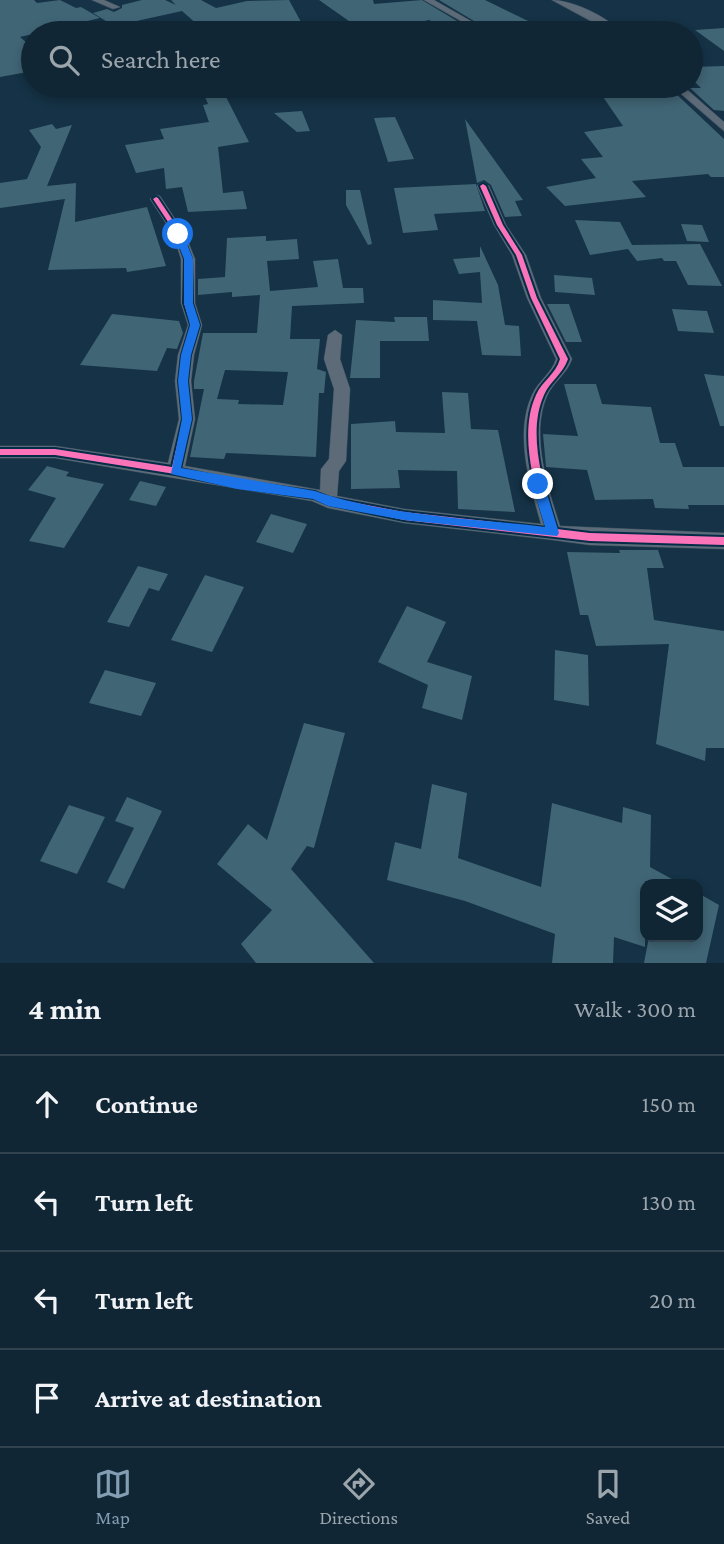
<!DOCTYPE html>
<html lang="en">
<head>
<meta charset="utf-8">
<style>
	:root { --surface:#102634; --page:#1e3240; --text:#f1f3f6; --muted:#9ca5ac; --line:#30434f; --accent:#839eb3 }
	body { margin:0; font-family:"Crimson Pro",serif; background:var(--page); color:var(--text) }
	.controls { position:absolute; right:21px; bottom:21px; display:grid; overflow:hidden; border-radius:14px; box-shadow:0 4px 10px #0003 }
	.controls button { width:63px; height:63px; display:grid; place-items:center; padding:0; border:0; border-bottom:2px solid var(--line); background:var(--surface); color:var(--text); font:35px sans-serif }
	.stop { position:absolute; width:21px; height:21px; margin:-16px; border:5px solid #1a73e8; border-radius:50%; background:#fff }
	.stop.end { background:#1a73e8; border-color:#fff; box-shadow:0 2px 7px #0008 }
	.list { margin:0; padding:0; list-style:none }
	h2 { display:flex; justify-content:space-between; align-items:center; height:91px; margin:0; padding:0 28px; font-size:30px }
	h2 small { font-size:23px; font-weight:400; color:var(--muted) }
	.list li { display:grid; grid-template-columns:46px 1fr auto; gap:21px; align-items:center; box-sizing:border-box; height:98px; padding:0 28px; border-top:2px solid var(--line) }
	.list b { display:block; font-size:26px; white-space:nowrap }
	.list em { font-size:23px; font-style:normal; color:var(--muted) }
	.icon { flex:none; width:38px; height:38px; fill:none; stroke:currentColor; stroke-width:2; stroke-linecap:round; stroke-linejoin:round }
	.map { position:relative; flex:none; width:724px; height:963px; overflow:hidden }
	.search { position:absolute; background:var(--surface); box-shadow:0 4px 10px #0003; left:21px; right:21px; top:21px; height:77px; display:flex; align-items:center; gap:18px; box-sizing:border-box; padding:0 24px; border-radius:38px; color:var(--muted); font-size:26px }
	.sheet { height:483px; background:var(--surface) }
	nav { display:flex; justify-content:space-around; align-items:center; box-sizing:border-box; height:98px; border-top:2px solid var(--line); background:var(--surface); font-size:19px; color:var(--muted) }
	nav a { display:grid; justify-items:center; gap:4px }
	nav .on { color:var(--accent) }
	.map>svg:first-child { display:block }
	.building { fill:#406575; fill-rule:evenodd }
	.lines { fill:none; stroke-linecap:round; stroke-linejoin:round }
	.minor-casing { stroke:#384f60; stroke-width:1 }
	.minor { fill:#5c6b77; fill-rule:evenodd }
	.cycleway-casing { stroke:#042c48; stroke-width:4 }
	.cycleway { fill:#fb73b8; fill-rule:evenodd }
	.route { fill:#1a73e8 }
</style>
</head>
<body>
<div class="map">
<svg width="724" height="963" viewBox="0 0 724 963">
	<rect width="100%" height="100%" fill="#153246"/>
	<!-- building -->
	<g class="building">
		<path d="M0,0h34l3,3 23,-3 16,8 5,-1 19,11 -80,19 13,11v23l-33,6z"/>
		<path d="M142,0h23l11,5 -5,-5h30l15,8 31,-7 42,-1 12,22 -68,11h-26l-25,-22 -68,15 -21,-13 14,-4 7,3 8,-4v-3z"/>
		<path d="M319,0h54l1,4 48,-4 55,33h-21l-27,-13 -54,12 -12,-7 -7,1z"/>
		<path d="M439,0h46l68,33h-59z"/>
		<path d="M724,28v23l-29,-21z"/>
		<path d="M724,66v45l-10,-1 -24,-22h11l-10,-10v-11z"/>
		<path d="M672,90l52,49v38h-13l-3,-3 -76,7 14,16 -81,9 -19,-19 50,-9 -15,-19 22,-2 -19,-25 39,-6 -24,-35z"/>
		<path d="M225,95l24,47 -31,5 5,46 20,-2 4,18 -59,3 -6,-25 -16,2 -2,-21 -28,5 -11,-28 39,-6 -4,-10 49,-7 -6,-17 5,-1 -3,-7z"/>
		<path d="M302,111l8,20 -13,1 -23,-19z"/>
		<path d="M395,117l19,42 -26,3 -14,-44z"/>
		<path d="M465,119l58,81 -8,1 7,15 -17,1 -14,-32 -7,-5 -7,3z"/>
		<path d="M52,124l4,5 16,-4 -25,61 29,-3 -1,39 72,-15 19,59 -39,6 -1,-4 -78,2 17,-71 -65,9v-25l27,-4 14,-32 -12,-17z"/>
		<path d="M476,184l9,27 -51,3 4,16 -35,3 -9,-45z"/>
		<path d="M346,190h14l12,54 -4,1 -22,-40z"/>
		<path d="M575,220l45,2 12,23 68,-1 22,42 -34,-1 -12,-24h-12l-2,-3 -25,3 -9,-12 -38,6z"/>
		<path d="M681,224l21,1 7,17 -22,-1z"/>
		<path d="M266,236v5l31,-2 2,20 -32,2 3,30 48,-4 -5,-26 25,-2 5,29h20l1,15 -72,3 -2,33h30l-3,30 9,3 -2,21h-5l-3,64 -90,-4 -2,6 -34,-2 14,-68h-10v-8l9,-48h54l3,-38 -28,2v-5l-34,3v-16l27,-2 2,-39zM225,370l63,2 -5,33 -45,-1 1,-4 -22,-1z"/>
		<path d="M480,246l18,39 7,40 14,1 2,30 -39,-1 -5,-34 -44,-1v-20l49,3 -2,-31 -21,2 -6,-15 27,-2z"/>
		<path d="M554,275l38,3 3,17 -40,-3z"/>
		<path d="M547,304h22l13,38h-16z"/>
		<path d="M672,309l35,2 7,22 -36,-2z"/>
		<path d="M112,314l67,7 4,12 -6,16 -10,-1 -10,23 -77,-6z"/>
		<path d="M394,317h33l2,24h-49v37h-30l6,-58 39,2z"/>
		<path d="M704,374l20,2v50h-4z"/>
		<path d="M564,384h32l6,20 49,3 9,36h15l8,24h41v38h-36l1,4 -34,-1 -2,-9 -58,1 -8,-30 -41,-3 -3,-33 35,2z"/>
		<path d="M442,392l26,1 3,36 27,1 17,82 -57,-3 -1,-38 -59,-1 2,18 -49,1v-65l44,-3 1,11 49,1z"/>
		<path d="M47,466l22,6 -3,4 38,8 -40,64 -35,-7 27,-43 -28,-8z"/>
		<path d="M140,481l26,6 -10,19 -27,-6z"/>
		<path d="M271,514l36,10 -14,29 -37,-11z"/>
		<path d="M619,550h39l6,18h-17l7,52 70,11v117h-18l-1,13 -49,-17 13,-100 -73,2 -8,-31h-8l-13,-63 53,1z"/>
		<path d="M138,566l30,8 -9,17 -10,-3 -20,39 -22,-5z"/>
		<path d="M205,575l39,12 -32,65 -41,-12z"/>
		<path d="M407,606l39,16 -19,40 45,14 -10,44 -40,-12 6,-23 -50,-23z"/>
		<path d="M555,650l33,5 1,51 -35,-6z"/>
		<path d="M105,670l51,13 -15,33 -52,-13z"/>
		<path d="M304,723l41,10 -31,115 -7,-2 -16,23 83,94h-118l-15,-19 31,-34 -55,-46 31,-40 19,16z"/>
		<path d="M432,784l35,9 -9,65 83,29 11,-84 70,20 1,-16 28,8 -1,52 31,17 -36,-3v66l-31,-10 -1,26h-61l3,-29 -90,-33 -78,-21 8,-38 26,7z"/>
		<path d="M127,797l35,14 -38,78 -17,-7 27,-54 -19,-7z"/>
		<path d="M69,805l36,12 -28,57 -37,-13z"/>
		<path d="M698,893l21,12 -13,58h-62l5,-26h49z"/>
	</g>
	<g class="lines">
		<!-- minor casing -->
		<g class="minor-casing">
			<g id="minor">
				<path d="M92,0h12l16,7 -7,2z"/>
				<path d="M424,0h10l58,33h-10z"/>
				<path d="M552,0c20,0 57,17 69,33h-8z"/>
				<path d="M672,86h11l41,36v9z"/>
				<path d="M483,182l6,4 17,39 20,30 15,43 31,61c-5,15 -19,23 -25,37 -17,39 1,92 13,130l164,7v16l-134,-4 -37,-5 -149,-17 -76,-15 -16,-7 -257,-43h-55v-12h55l113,17 11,-44 -4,-38 3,-26 10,-30 -7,-22v-44l-8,-25 -23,-35 6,-4 4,1 25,38 10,25v44l7,22 -8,30 -3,26 4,38 -10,47 135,24 1,-21 8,-10 5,-70 -10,-30 4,-24 7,-5 7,5 -2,24 10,30 -4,72 -7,10 -2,25 67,13 137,15c-11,-39 -27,-90 -9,-129 6,-14 20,-22 24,-36l-29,-61 -15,-43 -18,-30 -17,-39z"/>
			</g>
		</g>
		<!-- minor -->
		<use href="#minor" class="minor"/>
		<!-- cycleway casing -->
		<g class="cycleway-casing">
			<path id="cycleway" d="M483,184l3,2 17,39 19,30 15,43 31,61c-5,15 -18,22 -24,36 -18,39 1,96 13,134l33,4 134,4v8l-134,-4 -186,-21 -76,-16 -14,-6 -76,-11 -63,-13 -120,-19h-55v-6h55l117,18 11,-48 -4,-38 3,-26 9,-30 -7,-22 1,-44 -9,-25 -23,-35 3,-2 2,1 24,36 9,25 1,44 7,22 -9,30 -3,26 4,38 -11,50 58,12 77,11 15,6 74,14 143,16c-12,-39 -29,-94 -11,-133 6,-14 20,-21 24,-36l-29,-61 -15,-43 -19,-30 -17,-39z"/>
		</g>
		<!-- cycleway -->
		<use href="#cycleway" class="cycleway"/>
	</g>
	<!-- route -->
	<path class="route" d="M178,231l5,3 10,25v44l7,22 -9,30 -3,26 4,38 -11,49 134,23c72,25 154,27 230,36l-13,-43 6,-4 6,4 15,49 -2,3 -153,-16 -76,-14 -15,-7 -76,-10 -66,-15 11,-55 -4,-38 3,-26 9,-30 -6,-22v-44l-10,-25z"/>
</svg>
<div class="controls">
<button><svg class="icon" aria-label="layers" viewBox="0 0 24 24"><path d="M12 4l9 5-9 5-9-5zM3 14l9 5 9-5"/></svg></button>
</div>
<div class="stop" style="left:178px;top:234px"></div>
<div class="stop end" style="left:538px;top:484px"></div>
<div class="search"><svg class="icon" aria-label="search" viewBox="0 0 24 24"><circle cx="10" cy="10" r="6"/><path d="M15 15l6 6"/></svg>Search here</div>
</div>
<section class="sheet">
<h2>4 min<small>Walk · 300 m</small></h2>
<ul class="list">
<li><svg class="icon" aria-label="ahead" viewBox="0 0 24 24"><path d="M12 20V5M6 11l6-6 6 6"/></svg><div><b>Continue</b></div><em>150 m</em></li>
<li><svg class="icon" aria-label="left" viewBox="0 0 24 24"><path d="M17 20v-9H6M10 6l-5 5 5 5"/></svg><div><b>Turn left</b></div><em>130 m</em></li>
<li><svg class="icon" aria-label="left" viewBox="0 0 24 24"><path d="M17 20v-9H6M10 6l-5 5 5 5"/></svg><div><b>Turn left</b></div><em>20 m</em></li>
<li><svg class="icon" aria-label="arrive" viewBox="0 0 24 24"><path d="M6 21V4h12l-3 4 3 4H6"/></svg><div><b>Arrive at destination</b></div></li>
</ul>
</section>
<nav>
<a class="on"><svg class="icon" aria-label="map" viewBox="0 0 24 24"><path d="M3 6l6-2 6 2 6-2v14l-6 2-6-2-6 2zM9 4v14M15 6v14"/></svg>Map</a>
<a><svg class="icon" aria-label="directions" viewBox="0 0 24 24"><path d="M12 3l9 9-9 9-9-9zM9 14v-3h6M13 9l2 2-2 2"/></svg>Directions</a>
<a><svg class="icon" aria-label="saved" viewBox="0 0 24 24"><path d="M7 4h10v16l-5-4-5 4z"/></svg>Saved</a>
</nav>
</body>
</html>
